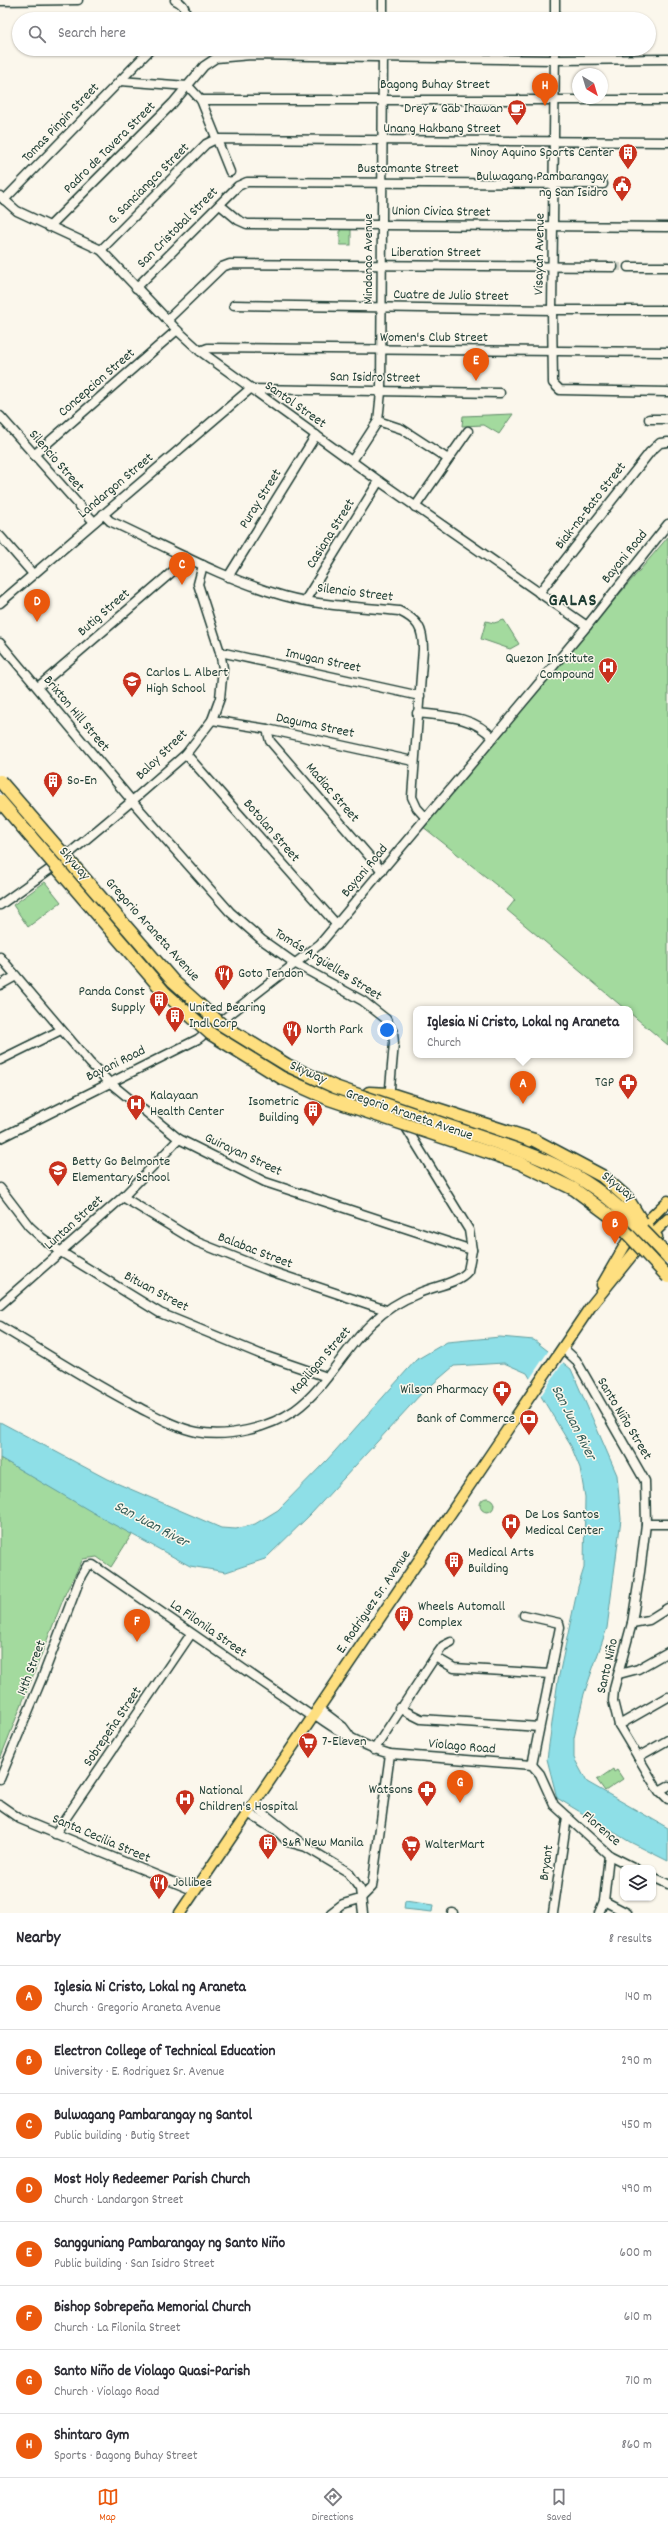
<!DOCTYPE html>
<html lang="en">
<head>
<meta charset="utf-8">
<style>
	:root { --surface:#fff; --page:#f2f2f3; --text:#2b2b33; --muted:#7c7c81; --line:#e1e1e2; --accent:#ea580c }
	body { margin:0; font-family:Dekko,sans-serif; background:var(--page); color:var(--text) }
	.controls { position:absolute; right:12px; bottom:12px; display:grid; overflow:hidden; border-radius:8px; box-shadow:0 1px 3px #0004 }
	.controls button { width:36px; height:36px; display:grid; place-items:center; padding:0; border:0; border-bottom:1px solid var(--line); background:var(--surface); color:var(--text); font:20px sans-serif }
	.compass { position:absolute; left:572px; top:68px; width:36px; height:36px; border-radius:50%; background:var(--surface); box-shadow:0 1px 3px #0004; rotate:142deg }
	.you { position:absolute; left:387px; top:1030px; width:14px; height:14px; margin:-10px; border:3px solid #fff; border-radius:50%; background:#1a73e8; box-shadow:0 0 0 6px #1a73e833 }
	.badge { display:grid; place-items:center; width:26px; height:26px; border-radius:50%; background:var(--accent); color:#fff; font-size:13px; font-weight:700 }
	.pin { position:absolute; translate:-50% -33px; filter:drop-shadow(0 1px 2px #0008) }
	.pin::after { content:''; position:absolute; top:21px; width:14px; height:12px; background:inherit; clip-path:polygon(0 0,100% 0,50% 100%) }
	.popup { position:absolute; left:413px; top:1006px; width:220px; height:52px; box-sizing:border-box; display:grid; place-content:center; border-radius:8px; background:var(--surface); filter:drop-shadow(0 1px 3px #0005); font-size:13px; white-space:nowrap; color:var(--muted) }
	.popup b { font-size:15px; color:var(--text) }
	.popup::after { content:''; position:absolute; left:50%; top:100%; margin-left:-8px; border:8px solid transparent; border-top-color:var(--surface) }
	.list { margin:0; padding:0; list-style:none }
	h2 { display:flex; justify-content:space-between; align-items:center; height:52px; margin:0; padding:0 16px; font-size:17px }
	h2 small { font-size:13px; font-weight:400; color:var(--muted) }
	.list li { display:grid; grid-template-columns:26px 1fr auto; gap:12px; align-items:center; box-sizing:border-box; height:64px; padding:0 16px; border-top:1px solid var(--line) }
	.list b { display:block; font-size:15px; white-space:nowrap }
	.list p { margin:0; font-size:13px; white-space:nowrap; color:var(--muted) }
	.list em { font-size:13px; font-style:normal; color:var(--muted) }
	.icon { flex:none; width:22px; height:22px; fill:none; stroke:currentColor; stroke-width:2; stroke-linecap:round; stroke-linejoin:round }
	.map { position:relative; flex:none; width:668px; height:1913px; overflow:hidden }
	.search { position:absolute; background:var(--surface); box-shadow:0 1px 3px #0004; left:12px; right:12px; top:12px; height:44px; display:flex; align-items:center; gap:10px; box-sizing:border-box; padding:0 14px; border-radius:22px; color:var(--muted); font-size:15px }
	.sheet { height:564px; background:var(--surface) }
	nav { display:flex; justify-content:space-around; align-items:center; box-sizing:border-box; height:56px; border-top:1px solid var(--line); background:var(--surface); font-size:11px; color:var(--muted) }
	nav a { display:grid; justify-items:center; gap:2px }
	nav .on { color:var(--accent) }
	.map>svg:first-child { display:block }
	.green { fill:#a3da9e; stroke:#618c69 }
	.water { fill:#8edfe7; stroke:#629e9f }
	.pier { fill:#fbf7ec }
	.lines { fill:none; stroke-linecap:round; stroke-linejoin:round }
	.minor-tunnel { stroke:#cfd2c7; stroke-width:8; stroke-dasharray:8 4; stroke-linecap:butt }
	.minor-casing { stroke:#1f3d34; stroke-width:11 }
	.major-casing { stroke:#1f3d34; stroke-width:13 }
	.highway-casing { stroke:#1f3d34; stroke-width:15 }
	.minor { stroke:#fbf7ec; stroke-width:8 }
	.major { stroke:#fedf80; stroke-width:10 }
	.highway { stroke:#fedf80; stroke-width:12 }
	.highway-bridge-casing { stroke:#1f3d34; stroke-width:15; stroke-linecap:butt }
	.highway-bridge { stroke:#fedf80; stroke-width:12 }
	.labels { text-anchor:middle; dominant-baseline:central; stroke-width:3; stroke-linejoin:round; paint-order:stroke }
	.street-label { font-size:14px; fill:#1f3d34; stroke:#fbf7ec }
	.poi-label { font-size:14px; fill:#1f3d34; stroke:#fbf7ec; text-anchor:start }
	.water-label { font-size:15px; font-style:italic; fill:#355d58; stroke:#fbf7ec }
	.district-label { font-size:18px; font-weight:bold; letter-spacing:1px; fill:#1f3d34; stroke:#fbf7ec }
</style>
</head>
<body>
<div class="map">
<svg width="668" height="1913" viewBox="0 0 668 1913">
	<rect width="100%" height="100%" fill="#fbf7ec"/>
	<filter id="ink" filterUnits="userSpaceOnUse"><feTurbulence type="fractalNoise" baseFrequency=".025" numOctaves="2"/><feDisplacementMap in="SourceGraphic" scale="8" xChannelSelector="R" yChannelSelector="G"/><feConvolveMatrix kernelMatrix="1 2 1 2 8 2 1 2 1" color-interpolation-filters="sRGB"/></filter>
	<g filter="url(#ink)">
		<!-- green -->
		<g class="green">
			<rect x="340" y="228" width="11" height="17"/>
			<path d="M513,414l-14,20 -15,-9 -22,1 1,-10z"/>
			<path d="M668,537v508l-38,-32v-4h-5l-118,-99 8,-10 -93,-74z"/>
			<path d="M504,620l15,24 -9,5 -29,-10 5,-18 8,2z"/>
			<path d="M45,882l16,20 -33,25 -15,-22z"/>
			<path d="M0,1458l132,76 -21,33 -14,-10 -14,2 -17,33 -66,167z"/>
			<circle cx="487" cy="1505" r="7"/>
			<path d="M613,1769l1,3 3,-2 6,9 -18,12 -8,-11z"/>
		</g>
		<!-- water -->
		<g class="water">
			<path d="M500,1337l34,3 37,29 46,106 4,44 -14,109 -23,66 -10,44v20l13,24 81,46v33l-38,-19 -73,-44 -10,-39 11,-79 20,-93 6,-19 1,-71 -5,-29 -9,-22 -44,-73 -23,-10 -50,3 -34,29 -109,119 -46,45 -39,13 -36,-6 -81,-44 -109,-64v-36l107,57 114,49 15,1 19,-5 23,-14 49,-50 89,-100 31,-18z"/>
			<path d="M405,1901l28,4 -1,7 -28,-3z"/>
		</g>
		<!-- pier -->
		<path class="pier" d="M549,1350l15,11 -24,36 -11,-17z"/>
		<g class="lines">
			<!-- minor-tunnel -->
			<path class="minor-tunnel" d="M613,267h15"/>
			<!-- minor casing -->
			<g class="minor-casing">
				<g id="minor">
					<path d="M175,0c9,4 12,10 9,19"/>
					<path d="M0,1l78,-1"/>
					<path d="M383,19v-19"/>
					<path d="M555,19v-19"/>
					<path d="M555,49l-3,261 1,73 7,7 108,2"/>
					<path d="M120,81l68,5 13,14 29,72"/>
					<path d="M201,100h467"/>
					<path d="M0,196l17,15 84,39 76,80 23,21 179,130 208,145"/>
					<path d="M4,200l147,-151"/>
					<path d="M220,205l18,15 9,4 421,3"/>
					<path d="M49,227l124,-124 31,-37 12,-8 35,-3 304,5 113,-1"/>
					<path d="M101,250l105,-106 10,-5 452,3"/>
					<path d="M628,267h40"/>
					<path d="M136,288l102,-102 9,-4 356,2"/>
					<path d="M234,305l318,5h116"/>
					<path d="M167,320l55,-53 8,-3 383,3"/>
					<path d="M200,351l8,-3 460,4"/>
					<path d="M0,416l94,106"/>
					<path d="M649,419h19"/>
					<path d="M378,421l24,8 46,30"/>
					<path d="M34,455l143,-125"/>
					<path d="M352,461l26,-40 3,-29 2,-343"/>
					<path d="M415,507l53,-76"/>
					<path d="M103,514l7,7c57,26 113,58 174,75 36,10 77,11 115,15 19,9 24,17 24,38l-11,148 5,11 9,10"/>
					<path d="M0,536l33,38"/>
					<path d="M228,577l88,-142"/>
					<path d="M539,593l111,-141 10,-9 8,-1"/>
					<path d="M306,599l73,-118"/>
					<path d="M0,603l250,-214 250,4"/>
					<path d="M0,643l132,158 98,111 32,28 34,24 67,37 23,18 7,13 1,11 -5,56"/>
					<path d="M220,652l200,44"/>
					<path d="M38,687l141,-121 7,-9"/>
					<path d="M417,713c27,3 57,3 76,25"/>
					<path d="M212,720l55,9 146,32"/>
					<path d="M267,729l3,12 112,130"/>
					<path d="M186,754l151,171"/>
					<path d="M0,905l53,-38 79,-66 54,-47 26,-34 8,-22 3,-30 -3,-16 -22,-68 5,-19"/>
					<path d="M0,957l90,106 19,19 70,57 86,43 207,68"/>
					<path d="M0,985l16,-9"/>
					<path d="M0,1060l61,-30"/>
					<path d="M0,1138l198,-99 122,-95 267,-318 81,-102"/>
					<path d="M0,1188l29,38 13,12 19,14 99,61 100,41 67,23"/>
					<path d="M123,1197l74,45 70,28 119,40"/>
					<path d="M0,1305l123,-108 56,-58"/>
					<path d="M0,1326c46,27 91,57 138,81 18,9 39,21 59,25 31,6 72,-4 98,-22 32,-23 49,-62 78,-88 13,-13 29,-22 46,-29 15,-7 38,-9 49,-22l4,-21 -3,-20 -62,-101"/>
					<path d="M563,1348l13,12 69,121 1,43 -6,48 -8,51 -18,66 -1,12 6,24 37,62 12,12"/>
					<path d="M646,1524h22"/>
					<path d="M524,1615l35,8 1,4 -28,138"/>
					<path d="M632,1623l17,-3 19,-12"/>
					<path d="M435,1657l19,11 96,6"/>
					<path d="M619,1674l19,-5 30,-17"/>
					<path d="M318,1708l25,19 6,8"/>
					<path d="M399,1708l22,11 118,8"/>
					<path d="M314,1714c23,17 48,32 76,40l142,11 8,9 14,31 55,50 26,13"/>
					<path d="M619,1725l49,-28"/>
					<path d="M374,1750l61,-93 8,-11 8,-4"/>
					<path d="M638,1757l30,-17"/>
					<path d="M0,1779l43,-103 38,-100 6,-10 6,-1 220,152"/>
					<path d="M659,1791l9,-5"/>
					<path d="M0,1805l20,14 175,72"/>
					<path d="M253,1805l52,41"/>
					<path d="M248,1813l30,19 10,10 18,5 42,25 12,17 3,24"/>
					<path d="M55,1834l136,-200"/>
					<path d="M653,1877l15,7"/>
					<path d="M604,1901l23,12"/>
					<path d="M331,1913l12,-9 17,-5 12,-12 18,-133"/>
					<path d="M452,1913h1"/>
					<path d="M553,1913l14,-96"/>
					<path d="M599,1913l5,-12 5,-46"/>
				</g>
			</g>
			<!-- major casing -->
			<g class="major-casing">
				<g id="major">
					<path d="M448,1120c84,26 150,49 209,117"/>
					<path d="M602,1285l26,-45 40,-39"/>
					<path d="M180,1913l411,-607 46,-57 31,-30"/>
				</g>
			</g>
			<!-- highway casing -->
			<g class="highway-casing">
				<path id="highway" d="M369,1093l21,1 144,46"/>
			</g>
			<!-- minor -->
			<use href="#minor" class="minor"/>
			<!-- major -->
			<use href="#major" class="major"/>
			<!-- highway -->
			<use href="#highway" class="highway"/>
			<!-- highway-bridge casing -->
			<g class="highway-bridge-casing">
				<g id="highway-bridge">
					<path d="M0,781l173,200 49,44 65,40 48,22 189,65c66,24 98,55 144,105"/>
					<path d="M0,801l164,191 47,42 71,44 47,21 191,64 54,26 39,29 55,59"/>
					<path d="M534,1140l68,36 25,22 15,24"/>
				</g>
			</g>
			<!-- highway-bridge -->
			<use href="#highway-bridge" class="highway-bridge"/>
		</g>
	</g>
	<!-- icons -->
	<defs>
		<g id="cafe-pin" transform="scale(1)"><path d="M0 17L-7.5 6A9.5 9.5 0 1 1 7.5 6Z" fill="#c8321e" stroke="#fbf7ec"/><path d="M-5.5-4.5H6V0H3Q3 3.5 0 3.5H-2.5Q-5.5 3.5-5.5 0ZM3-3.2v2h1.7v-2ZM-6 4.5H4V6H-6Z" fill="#fff"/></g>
		<g id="building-pin" transform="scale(1)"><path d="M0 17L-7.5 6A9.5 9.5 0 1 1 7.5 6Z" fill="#c8321e" stroke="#fbf7ec"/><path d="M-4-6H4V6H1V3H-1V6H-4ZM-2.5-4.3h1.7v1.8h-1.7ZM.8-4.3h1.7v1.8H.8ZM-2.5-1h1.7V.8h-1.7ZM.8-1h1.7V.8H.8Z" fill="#fff"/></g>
		<g id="civic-pin" transform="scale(1)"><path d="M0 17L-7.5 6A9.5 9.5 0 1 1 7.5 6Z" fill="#c8321e" stroke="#fbf7ec"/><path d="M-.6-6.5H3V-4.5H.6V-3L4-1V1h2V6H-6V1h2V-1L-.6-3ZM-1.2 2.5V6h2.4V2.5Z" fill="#fff"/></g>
		<g id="hospital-pin" transform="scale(1)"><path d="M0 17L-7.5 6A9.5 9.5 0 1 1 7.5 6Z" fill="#c8321e" stroke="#fbf7ec"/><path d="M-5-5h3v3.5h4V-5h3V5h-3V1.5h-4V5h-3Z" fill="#fff"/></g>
		<g id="school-pin" transform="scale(1)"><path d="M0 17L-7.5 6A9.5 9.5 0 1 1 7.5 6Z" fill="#c8321e" stroke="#fbf7ec"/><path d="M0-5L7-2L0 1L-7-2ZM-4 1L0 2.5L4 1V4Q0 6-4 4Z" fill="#fff"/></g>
		<g id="restaurant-pin" transform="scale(1)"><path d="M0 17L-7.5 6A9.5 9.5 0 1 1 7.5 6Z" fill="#c8321e" stroke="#fbf7ec"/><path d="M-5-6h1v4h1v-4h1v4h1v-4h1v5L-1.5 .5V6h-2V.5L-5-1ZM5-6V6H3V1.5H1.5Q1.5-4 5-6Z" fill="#fff"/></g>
		<g id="pharmacy-pin" transform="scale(1)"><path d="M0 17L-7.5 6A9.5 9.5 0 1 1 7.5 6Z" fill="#c8321e" stroke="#fbf7ec"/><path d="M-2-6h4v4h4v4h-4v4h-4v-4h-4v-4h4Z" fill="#fff"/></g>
		<g id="bank-pin" transform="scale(1)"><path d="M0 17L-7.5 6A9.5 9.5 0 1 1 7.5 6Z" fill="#c8321e" stroke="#fbf7ec"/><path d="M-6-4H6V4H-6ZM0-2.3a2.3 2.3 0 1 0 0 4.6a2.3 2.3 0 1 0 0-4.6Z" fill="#fff"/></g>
		<g id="supermarket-pin" transform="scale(1)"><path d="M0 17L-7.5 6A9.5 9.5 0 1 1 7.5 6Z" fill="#c8321e" stroke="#fbf7ec"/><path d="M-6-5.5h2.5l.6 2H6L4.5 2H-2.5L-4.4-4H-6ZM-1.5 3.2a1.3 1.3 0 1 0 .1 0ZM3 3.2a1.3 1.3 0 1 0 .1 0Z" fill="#fff"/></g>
	</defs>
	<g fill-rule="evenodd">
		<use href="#cafe-pin" x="517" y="109"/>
		<use href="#building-pin" x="628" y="153"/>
		<use href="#civic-pin" x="622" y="185"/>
		<use href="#hospital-pin" x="608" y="667"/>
		<use href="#school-pin" x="132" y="681"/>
		<use href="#building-pin" x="53" y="781"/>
		<use href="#restaurant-pin" x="224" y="974"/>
		<use href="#building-pin" x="159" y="1000"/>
		<use href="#building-pin" x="175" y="1016"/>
		<use href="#restaurant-pin" x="292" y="1030"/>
		<use href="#pharmacy-pin" x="628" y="1083"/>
		<use href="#hospital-pin" x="136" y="1104"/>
		<use href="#building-pin" x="313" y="1110"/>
		<use href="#school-pin" x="58" y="1170"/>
		<use href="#pharmacy-pin" x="502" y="1390"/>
		<use href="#bank-pin" x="529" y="1419"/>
		<use href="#hospital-pin" x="511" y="1523"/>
		<use href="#building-pin" x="454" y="1561"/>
		<use href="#building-pin" x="404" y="1615"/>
		<use href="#supermarket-pin" x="308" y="1742"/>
		<use href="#pharmacy-pin" x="427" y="1790"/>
		<use href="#hospital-pin" x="185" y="1799"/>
		<use href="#building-pin" x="268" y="1843"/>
		<use href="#supermarket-pin" x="411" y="1845"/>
		<use href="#restaurant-pin" x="159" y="1883"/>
	</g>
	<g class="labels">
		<!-- street labels -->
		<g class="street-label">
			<text x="435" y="85">Bagong Buhay Street</text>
			<text transform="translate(61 123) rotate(-46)">Tomas Pinpin Street</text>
			<text x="442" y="129">Unang Hakbang Street</text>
			<text transform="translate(110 148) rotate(-45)">Padro de Tavera Street</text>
			<text x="408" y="169">Bustamante Street</text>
			<text transform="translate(149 184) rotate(-45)">G. Sanciangco Street</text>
			<text transform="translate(441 212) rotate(1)">Union Civica Street</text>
			<text transform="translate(178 228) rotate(-45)">San Cristobal Street</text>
			<text x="436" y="253">Liberation Street</text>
			<text transform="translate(540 254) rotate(-89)">Visayan Avenue</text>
			<text transform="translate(369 259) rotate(-90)">Mindanao Avenue</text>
			<text transform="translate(451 296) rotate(1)">Cuatre de Julio Street</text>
			<text x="434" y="338">Women's Club Street</text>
			<text transform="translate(375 378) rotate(1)">San Isidro Street</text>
			<text transform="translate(97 383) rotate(-41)">Concepcion Street</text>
			<text transform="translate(295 405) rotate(35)">Santol Street</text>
			<text transform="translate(56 461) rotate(49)">Silencio Street</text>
			<text transform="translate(116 486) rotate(-40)">Landargon Street</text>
			<text transform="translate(261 499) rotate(-58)">Puray Street</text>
			<text transform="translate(591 506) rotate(-52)">Biak-na-Bato Street</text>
			<text transform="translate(331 534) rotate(-58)">Casiana Street</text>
			<text transform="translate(625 557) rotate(-51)">Bayani Road</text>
			<text transform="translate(355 593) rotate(7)">Silencio Street</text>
			<text transform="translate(104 613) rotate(-41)">Butig Street</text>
			<text transform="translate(323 661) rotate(12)">Imugan Street</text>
			<text transform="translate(76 714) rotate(50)">Brixton Hill Street</text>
			<text transform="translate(315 726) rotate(12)">Daguma Street</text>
			<text transform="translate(162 755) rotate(-44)">Baloy Street</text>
			<text transform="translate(332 793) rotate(49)">Madiac Street</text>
			<text transform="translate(271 831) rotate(49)">Botolan Street</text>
			<text transform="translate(74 864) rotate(49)">Skyway</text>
			<text transform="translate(365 871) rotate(-50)">Bayani Road</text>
			<text transform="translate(152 930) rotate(48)">Gregorio Araneta Avenue</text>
			<text transform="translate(328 965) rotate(32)">Tomás Argüelles Street</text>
			<text transform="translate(116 1064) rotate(-26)">Bayani Road</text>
			<text transform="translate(308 1073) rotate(24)">Skyway</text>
			<text transform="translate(409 1115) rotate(19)">Gregorio Araneta Avenue</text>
			<text transform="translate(243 1155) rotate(25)">Guirayan Street</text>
			<text transform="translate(618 1187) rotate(39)">Skyway</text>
			<text transform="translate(74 1223) rotate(-42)">Luntan Street</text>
			<text transform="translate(255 1251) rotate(21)">Balabac Street</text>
			<text transform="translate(156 1292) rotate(28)">Bituan Street</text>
			<text transform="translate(321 1361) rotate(-49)">Kapiligan Street</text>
			<text transform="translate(624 1419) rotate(59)">Santo Niño Street</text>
			<text transform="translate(374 1602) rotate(-56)">E. Rodriguez Sr. Avenue</text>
			<text transform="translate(208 1629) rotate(35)">La Filonila Street</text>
			<text transform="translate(608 1666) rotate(-77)">Santo Niño</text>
			<text transform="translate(32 1668) rotate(-69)">14th Street</text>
			<text transform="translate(113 1727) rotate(-56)">Sobrepeña Street</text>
			<text transform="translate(462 1747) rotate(5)">Violago Road</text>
			<text transform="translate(601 1829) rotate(40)">Florence</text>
			<text transform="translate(101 1839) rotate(23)">Santa Cecilia Street</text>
			<text transform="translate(547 1863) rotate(-82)">Bryant</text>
		</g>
		<!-- poi labels -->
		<g class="poi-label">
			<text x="503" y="109" text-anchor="end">Drey &amp; Gab Ihawan</text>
			<text x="614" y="153" text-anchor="end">Ninoy Aquino Sports Center</text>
			<text x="608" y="177" text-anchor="end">Bulwagang Pambarangay<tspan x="608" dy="16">ng San Isidro</tspan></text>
			<text x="594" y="659" text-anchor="end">Quezon Institute<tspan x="594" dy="16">Compound</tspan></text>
			<text x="146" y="673">Carlos L. Albert<tspan x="146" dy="16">High School</tspan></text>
			<text x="67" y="781">So-En</text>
			<text x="238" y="974">Goto Tendon</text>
			<text x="145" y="992" text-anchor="end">Panda Const<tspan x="145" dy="16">Supply</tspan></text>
			<text x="189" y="1008">United Bearing<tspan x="189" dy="16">Indl Corp</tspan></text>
			<text x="306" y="1030">North Park</text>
			<text x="614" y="1083" text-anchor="end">TGP</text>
			<text x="150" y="1096">Kalayaan<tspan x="150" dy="16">Health Center</tspan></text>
			<text x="299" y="1102" text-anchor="end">Isometric<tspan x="299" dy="16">Building</tspan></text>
			<text x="72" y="1162">Betty Go Belmonte<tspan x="72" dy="16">Elementary School</tspan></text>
			<text x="488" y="1390" text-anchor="end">Wilson Pharmacy</text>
			<text x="515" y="1419" text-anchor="end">Bank of Commerce</text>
			<text x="525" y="1515">De Los Santos<tspan x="525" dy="16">Medical Center</tspan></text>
			<text x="468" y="1553">Medical Arts<tspan x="468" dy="16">Building</tspan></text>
			<text x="418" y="1607">Wheels Automall<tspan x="418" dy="16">Complex</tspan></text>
			<text x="322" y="1742">7-Eleven</text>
			<text x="413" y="1790" text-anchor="end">Watsons</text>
			<text x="199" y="1791">National<tspan x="199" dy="16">Children's Hospital</tspan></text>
			<text x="282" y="1843">S&amp;R New Manila</text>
			<text x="425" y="1845">WalterMart</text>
			<text x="173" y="1883">Jollibee</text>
		</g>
		<!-- water labels -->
		<g class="water-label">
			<text transform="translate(573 1423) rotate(63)">San Juan River</text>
			<text transform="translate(151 1525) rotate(28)">San Juan River</text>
		</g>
		<!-- district labels -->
		<g class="district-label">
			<text x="573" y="601">GALAS</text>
		</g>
	</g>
</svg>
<div class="controls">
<button><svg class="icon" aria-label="layers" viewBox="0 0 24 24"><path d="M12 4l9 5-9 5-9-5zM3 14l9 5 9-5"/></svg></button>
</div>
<svg class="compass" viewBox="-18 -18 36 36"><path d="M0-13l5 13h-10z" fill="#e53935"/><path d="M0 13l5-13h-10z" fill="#7c7c81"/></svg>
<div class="you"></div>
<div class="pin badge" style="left:523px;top:1104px">A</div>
<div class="popup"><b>Iglesia Ni Cristo, Lokal ng Araneta</b>Church</div>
<div class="pin badge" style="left:615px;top:1244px">B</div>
<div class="pin badge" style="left:182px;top:585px">C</div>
<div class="pin badge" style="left:37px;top:622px">D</div>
<div class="pin badge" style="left:476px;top:381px">E</div>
<div class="pin badge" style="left:137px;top:1642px">F</div>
<div class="pin badge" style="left:460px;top:1803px">G</div>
<div class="pin badge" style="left:545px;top:106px">H</div>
<div class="search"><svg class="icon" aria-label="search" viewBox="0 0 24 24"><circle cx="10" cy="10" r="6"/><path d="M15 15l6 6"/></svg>Search here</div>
</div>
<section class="sheet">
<h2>Nearby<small>8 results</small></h2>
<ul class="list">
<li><span class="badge">A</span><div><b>Iglesia Ni Cristo, Lokal ng Araneta</b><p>Church · Gregorio Araneta Avenue</p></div><em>140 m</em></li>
<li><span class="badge">B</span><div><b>Electron College of Technical Education</b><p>University · E. Rodriguez Sr. Avenue</p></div><em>290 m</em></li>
<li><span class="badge">C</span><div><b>Bulwagang Pambarangay ng Santol</b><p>Public building · Butig Street</p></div><em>450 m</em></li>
<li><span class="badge">D</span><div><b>Most Holy Redeemer Parish Church</b><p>Church · Landargon Street</p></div><em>490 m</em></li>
<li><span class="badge">E</span><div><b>Sangguniang Pambarangay ng Santo Niño</b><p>Public building · San Isidro Street</p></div><em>600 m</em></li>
<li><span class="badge">F</span><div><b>Bishop Sobrepeña Memorial Church</b><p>Church · La Filonila Street</p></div><em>610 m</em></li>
<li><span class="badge">G</span><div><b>Santo Niño de Violago Quasi-Parish</b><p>Church · Violago Road</p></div><em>710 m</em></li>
<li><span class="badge">H</span><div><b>Shintaro Gym</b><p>Sports · Bagong Buhay Street</p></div><em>860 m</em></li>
</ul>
</section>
<nav>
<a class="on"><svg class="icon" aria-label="map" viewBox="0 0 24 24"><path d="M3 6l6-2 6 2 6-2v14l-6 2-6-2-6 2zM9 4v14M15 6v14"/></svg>Map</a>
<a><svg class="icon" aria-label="directions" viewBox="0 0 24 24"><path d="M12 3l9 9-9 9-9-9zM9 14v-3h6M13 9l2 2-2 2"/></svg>Directions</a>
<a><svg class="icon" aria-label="saved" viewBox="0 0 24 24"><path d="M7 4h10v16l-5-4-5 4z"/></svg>Saved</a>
</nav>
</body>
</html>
